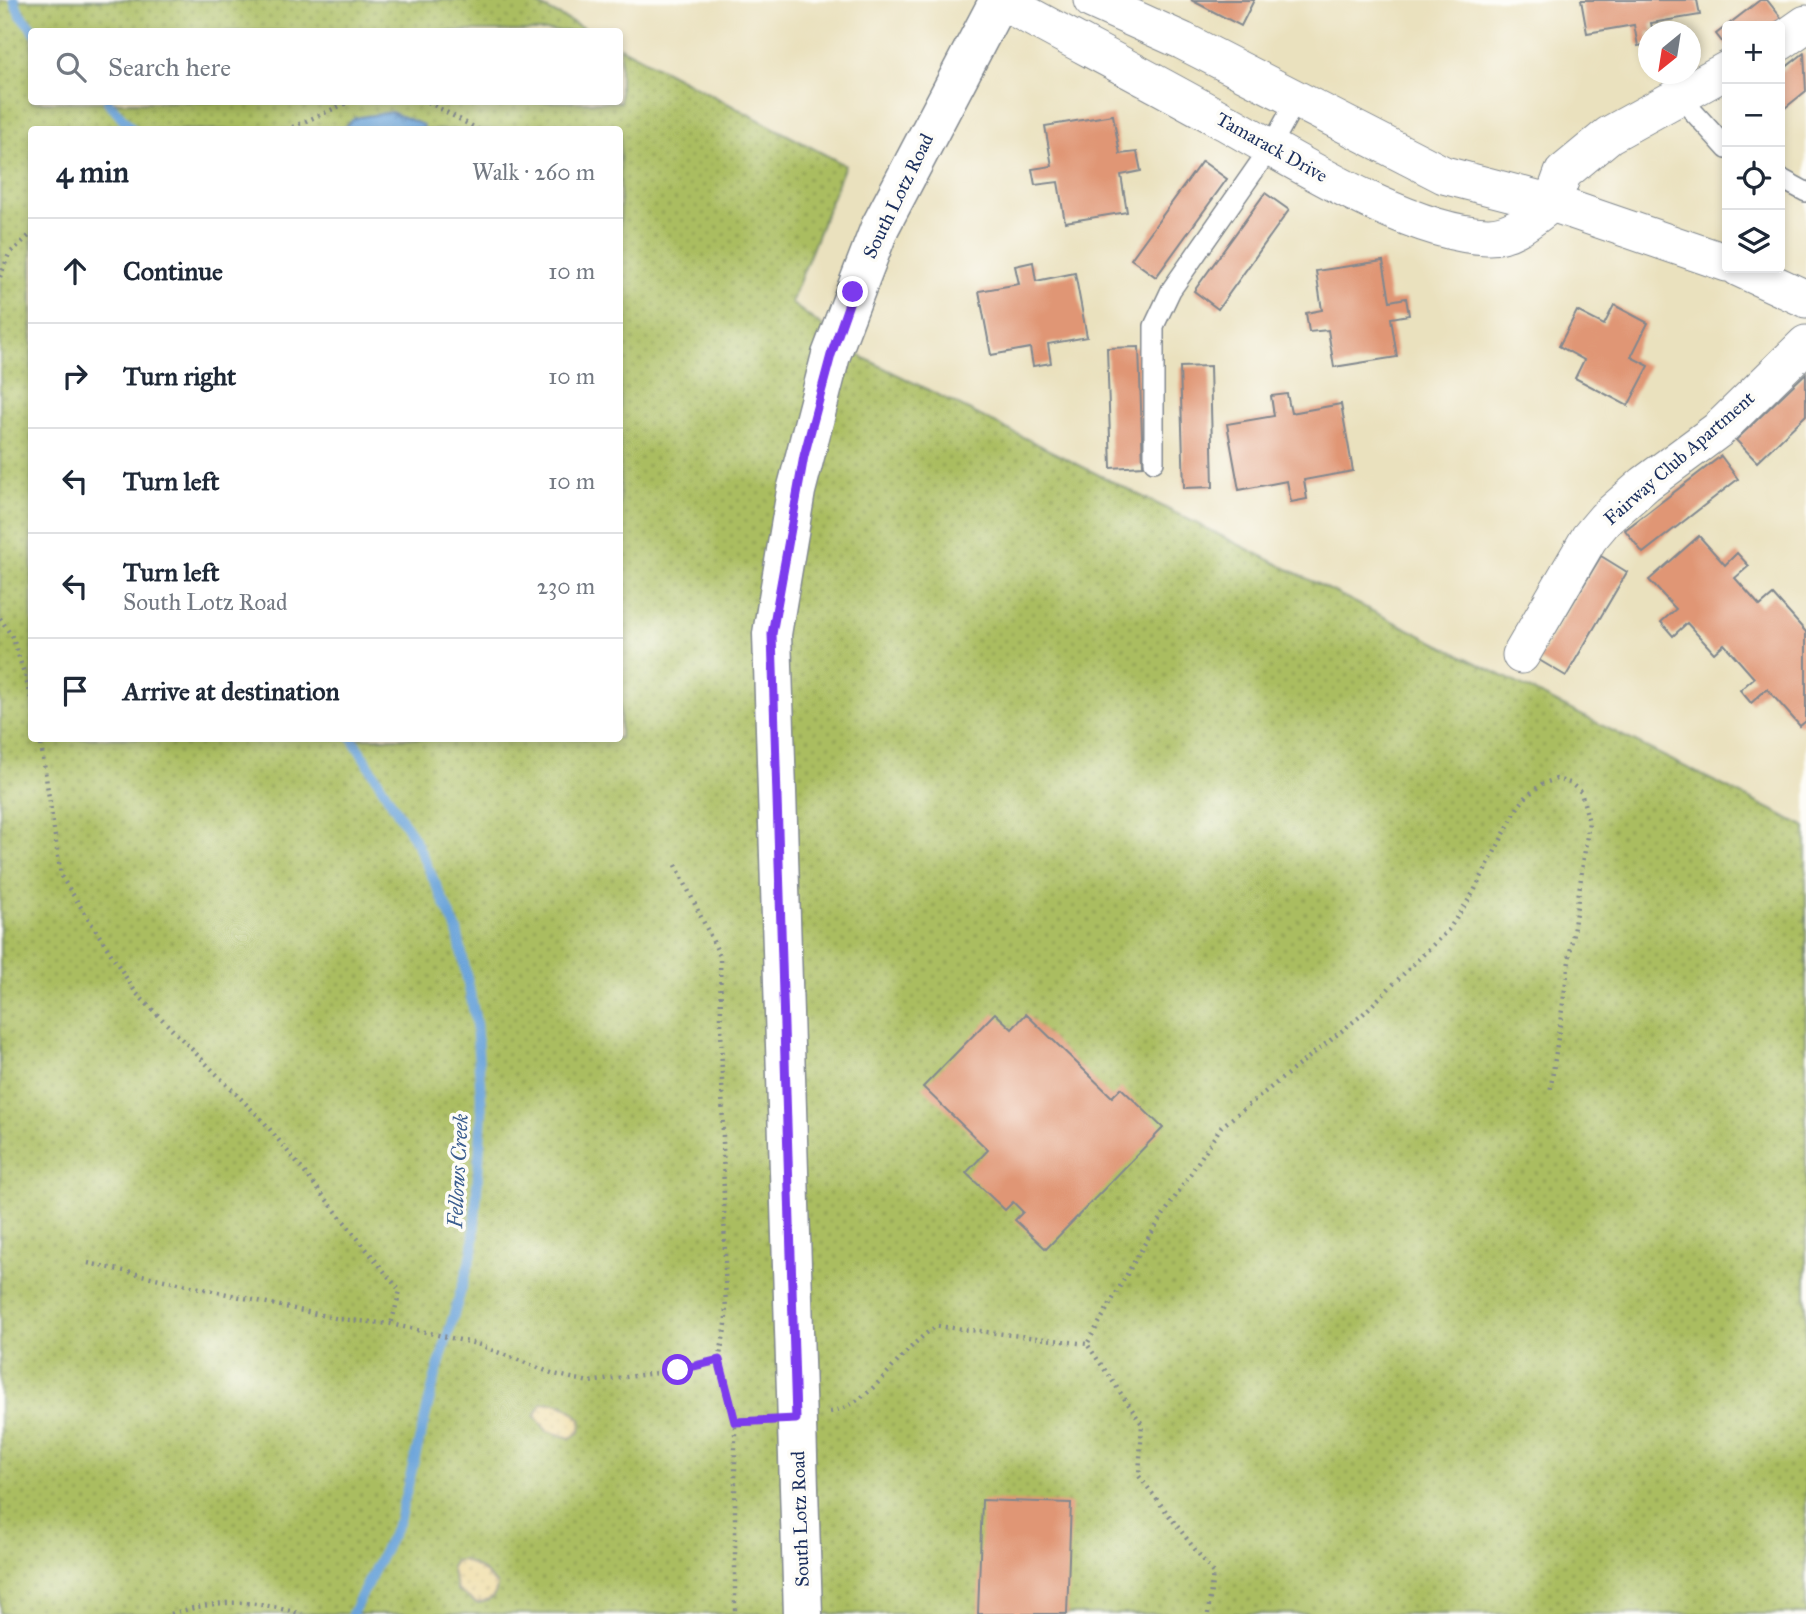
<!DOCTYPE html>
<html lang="en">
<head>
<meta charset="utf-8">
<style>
	:root { --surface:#fff; --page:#f2f2f3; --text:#1f2937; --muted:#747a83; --line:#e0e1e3 }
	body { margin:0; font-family:"IM FELL Great Primer",serif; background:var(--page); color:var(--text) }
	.controls { position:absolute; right:21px; top:21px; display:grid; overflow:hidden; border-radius:7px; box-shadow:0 4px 10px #0003 }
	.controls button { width:63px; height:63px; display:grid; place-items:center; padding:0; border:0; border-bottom:2px solid var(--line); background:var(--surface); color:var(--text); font:35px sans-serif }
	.compass { position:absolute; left:1638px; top:21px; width:63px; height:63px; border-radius:50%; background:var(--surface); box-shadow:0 4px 10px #0003; rotate:210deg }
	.stop { position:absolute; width:21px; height:21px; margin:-16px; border:5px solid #7c3aed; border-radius:50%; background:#fff }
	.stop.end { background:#7c3aed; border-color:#fff; box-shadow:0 2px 7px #0008 }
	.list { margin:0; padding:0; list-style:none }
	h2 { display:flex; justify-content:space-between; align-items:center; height:91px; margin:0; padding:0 28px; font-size:30px }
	h2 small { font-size:23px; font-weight:400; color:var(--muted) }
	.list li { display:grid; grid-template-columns:46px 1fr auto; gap:21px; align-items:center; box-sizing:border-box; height:105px; padding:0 28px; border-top:2px solid var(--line) }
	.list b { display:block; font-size:26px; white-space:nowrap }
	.list p { margin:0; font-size:23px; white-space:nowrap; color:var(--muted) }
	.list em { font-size:23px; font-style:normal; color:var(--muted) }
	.icon { flex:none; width:38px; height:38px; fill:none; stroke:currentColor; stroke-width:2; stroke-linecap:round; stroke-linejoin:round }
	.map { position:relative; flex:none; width:1806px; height:1614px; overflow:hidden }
	.search { position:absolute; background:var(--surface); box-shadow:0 4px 10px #0003; left:28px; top:28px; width:595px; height:77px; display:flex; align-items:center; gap:18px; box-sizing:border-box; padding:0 24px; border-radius:7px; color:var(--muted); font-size:26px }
	.panel { position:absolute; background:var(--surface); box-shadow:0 4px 10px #0003; left:28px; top:126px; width:595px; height:616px; border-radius:7px }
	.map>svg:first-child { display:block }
	.grass { fill:url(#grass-dots); stroke:#62765f; stroke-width:2; fill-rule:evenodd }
	.sand { fill:url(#sand-dots); stroke:#84847e; stroke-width:2 }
	.water { fill:url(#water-ripples); stroke:#42699c; stroke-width:2 }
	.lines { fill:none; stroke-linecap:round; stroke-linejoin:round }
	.stream { stroke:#69a3d9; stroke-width:10 }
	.building { fill:#e09675 }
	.service-casing { stroke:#82888e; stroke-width:22 }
	.minor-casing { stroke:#82888e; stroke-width:39 }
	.tertiary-casing { stroke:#82888e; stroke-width:41 }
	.path { stroke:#82888e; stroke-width:4.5; stroke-dasharray:2 5; stroke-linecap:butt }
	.service { stroke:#fff; stroke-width:19 }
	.minor { stroke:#fff; stroke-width:37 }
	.tertiary { stroke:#fff; stroke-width:38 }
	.route { stroke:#7c3aed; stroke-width:9 }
	.labels { text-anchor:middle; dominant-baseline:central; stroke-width:7; stroke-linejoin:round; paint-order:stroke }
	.street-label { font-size:19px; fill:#1b2f5e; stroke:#fdfcf7 }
	.water-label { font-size:21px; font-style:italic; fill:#3a5d8f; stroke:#fdfcf7 }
</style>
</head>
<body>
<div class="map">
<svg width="1806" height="1614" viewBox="0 0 1806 1614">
	<defs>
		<pattern id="grass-dots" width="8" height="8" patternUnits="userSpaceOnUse" patternTransform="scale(1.75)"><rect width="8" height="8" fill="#aabd60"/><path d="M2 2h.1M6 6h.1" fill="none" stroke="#8a9a52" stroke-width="1.8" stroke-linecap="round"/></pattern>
		<pattern id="sand-dots" width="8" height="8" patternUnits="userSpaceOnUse" patternTransform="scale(1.75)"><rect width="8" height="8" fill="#eeda9e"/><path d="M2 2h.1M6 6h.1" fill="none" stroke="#ccbb8a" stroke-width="1.8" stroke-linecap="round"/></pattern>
		<pattern id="water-ripples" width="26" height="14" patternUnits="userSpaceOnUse" patternTransform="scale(1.75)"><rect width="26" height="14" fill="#69a3d9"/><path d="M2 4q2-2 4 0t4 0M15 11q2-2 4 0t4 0" fill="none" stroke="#5685b3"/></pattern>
	</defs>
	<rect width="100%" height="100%" fill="#fdfcf7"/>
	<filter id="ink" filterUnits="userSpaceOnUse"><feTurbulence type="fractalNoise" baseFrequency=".0143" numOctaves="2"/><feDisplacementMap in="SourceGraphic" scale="14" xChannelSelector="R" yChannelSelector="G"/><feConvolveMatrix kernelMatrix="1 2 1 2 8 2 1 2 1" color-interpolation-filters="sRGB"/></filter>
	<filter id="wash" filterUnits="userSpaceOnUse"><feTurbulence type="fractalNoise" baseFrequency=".00686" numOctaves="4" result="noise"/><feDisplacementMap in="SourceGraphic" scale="28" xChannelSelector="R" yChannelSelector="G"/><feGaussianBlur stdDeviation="1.57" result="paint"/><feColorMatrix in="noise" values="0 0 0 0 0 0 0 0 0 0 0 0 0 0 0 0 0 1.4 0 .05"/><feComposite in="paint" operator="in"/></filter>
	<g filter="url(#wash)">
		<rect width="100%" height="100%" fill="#eae1be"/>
		<!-- grass -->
		<path class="grass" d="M0,0h529l60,31 -557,1v70h588v-55l225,118 -54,138 75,56 940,468v787h-1806zM32,130h588v608h-588z"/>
		<!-- sand -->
		<g class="sand">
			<path d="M542,1403c16,-2 29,4 39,17l-1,12 -10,6 -23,-7 -12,-15z"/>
			<path d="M463,1560l19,10 15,15c-1,14 -9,17 -21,18l-19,-13 -6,-23 4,-6z"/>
		</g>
		<!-- water -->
		<path class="water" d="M391,112l32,13 1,4h-82l13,-11z"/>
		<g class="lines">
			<!-- stream -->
			<g class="stream">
				<path d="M14,0l6,14 15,18"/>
				<path d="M108,102l25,28"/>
				<path d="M352,738l65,106 40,86 19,92 6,91 -9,137 -38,128 -36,143 -47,93"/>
			</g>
		</g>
		<g id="blocks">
			<!-- building -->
			<g class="building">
				<path d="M1191,0h63l-13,26z"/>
				<path d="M1581,0h116l3,15 -49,8 2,9h-5v12l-10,2 -4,-21 -47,8z"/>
				<path d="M1760,0h7l16,20 -7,6h-49v22l-11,-14z"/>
				<path d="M1804,53l2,38 -26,21v-40z"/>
				<path d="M1113,115l7,39 17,-2 4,19 -20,4 6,37 -62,10 -7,-40 -23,3 -3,-16 20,-3 -7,-40z"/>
				<path d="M1202,161l25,18 -71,98 -25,-18z"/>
				<path d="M1265,193l24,17 -71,99 -24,-18z"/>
				<path d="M1383,261l7,40 16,-3 3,17 -18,3 6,39 -63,10 -6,-37 -19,2 -3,-19 16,-3 -6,-39z"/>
				<path d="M1033,262l3,19 39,-8 12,64 -39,7 3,19 -18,3 -3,-18 -39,7 -12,-64 40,-7 -4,-18z"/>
				<path d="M1614,305l34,18 -17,34 18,9 -21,40 -53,-28 9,-18 -25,-14 18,-35 27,14z"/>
				<path d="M1139,347l4,119 -32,2 -4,-120z"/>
				<path d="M1210,366l3,121 -29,1 -4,-121z"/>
				<path d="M1806,373v42l-49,47 -21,-22z"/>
				<path d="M1287,394l4,19 50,-9 12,67 -49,9 3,19 -16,3 -4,-21 -48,9 -12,-66 47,-8 -3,-20z"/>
				<path d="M1721,456l17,23 -95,74 -18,-23z"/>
				<path d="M1699,536l26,29 12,-12 12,13 -14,12 25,28 13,-11 33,37v89l-6,5 -33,-37 -16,14 -11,-13 14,-12 -30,-34 -10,9 -27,-30 -14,13 -12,-14 15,-13 -27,-29z"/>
				<path d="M1601,556l26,16 -61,104 -27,-16z"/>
				<path d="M995,1013l17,16 14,-15 86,83 9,-9 42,40 -117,121 -31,-29 8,-8 -10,-10 -8,8 -39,-37 22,-23 -65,-63z"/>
				<path d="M982,1500l89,3 -4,111h-89z"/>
			</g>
		</g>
	</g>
	<g filter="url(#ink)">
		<use href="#blocks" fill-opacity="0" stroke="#82888e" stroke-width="2"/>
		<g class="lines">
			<!-- service casing -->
			<g class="service-casing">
				<g id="service">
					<path d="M1679,96l48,53"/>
					<path d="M1780,178l26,14"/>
					<path d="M1154,462v-136l17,-36 99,-142 27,-49"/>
				</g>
			</g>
			<!-- minor casing -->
			<g class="minor-casing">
				<g id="minor">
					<path d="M1000,0c73,40 147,78 220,119 69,38 189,115 267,117 25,1 46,-19 65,-33l-108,-28 -261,-134 -91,-41"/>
					<path d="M1780,42l26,-18"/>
					<path d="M1727,70l-118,65 -46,38 -11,30 175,60"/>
					<path d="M1739,268l67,31"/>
					<path d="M1521,655l68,-117 16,-19 40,-35 73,-54 88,-86"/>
				</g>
			</g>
			<!-- tertiary casing -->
			<g class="tertiary-casing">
				<path id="tertiary" d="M803,1614l-31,-980 24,-143 35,-136 49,-128 119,-227"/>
			</g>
			<!-- path -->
			<g class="path">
				<path d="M428,102l51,28"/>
				<path d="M286,130l63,-28"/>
				<path d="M0,277l9,-23 23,-21"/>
				<path d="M0,618l13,20 19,61"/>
				<path d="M40,738l21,138 75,117 128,129 136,169 -9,33"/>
				<path d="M676,865l44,91 6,368 -7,36 16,62v192"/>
				<path d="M88,1263l251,56 52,5 86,20 77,30 35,8 90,-12 40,-10"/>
				<path d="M830,1412c47,-10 67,-62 107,-86l150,18"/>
				<path d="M735,1422l27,-1"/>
				<path d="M171,1614c53,-16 79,-14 131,0"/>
				<path d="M1208,1614l5,-41 -74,-97 3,-52 -55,-80 58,-101 76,-116 142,-113 86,-85 24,-36 45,-86 9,-11 15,-12 14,-5 14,4 11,9 8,30 -39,271"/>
			</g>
			<!-- service -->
			<use href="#service" class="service"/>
			<!-- minor -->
			<use href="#minor" class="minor"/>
			<!-- tertiary -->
			<use href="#tertiary" class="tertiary"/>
		</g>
	</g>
	<g class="lines" filter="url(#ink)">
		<!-- route -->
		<path class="route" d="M678,1370l41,-10 16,62 61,-3 -24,-785 32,-178 27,-101 22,-63"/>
	</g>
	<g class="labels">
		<!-- street labels -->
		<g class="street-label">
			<text transform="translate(1272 147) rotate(29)">Tamarack Drive</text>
			<text transform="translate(898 196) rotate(-64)">South Lotz Road</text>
			<text transform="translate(1679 458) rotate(-41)">Fairway Club Apartment</text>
			<text transform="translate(800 1519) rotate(-92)">South Lotz Road</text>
		</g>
		<!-- water labels -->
		<g class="water-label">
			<text transform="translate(458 1171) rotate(-87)">Fellows Creek</text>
		</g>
	</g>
</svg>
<div class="controls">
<button>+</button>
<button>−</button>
<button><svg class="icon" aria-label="locate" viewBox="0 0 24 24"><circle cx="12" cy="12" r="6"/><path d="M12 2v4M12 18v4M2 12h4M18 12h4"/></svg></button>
<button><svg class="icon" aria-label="layers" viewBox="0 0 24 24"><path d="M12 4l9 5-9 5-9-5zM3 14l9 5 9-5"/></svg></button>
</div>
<svg class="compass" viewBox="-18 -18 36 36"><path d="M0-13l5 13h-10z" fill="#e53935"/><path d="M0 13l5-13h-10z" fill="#747a83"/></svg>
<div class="stop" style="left:678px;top:1370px"></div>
<div class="stop end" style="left:853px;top:292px"></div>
<div class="search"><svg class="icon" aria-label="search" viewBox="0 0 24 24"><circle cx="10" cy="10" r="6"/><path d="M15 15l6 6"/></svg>Search here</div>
<section class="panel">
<h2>4 min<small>Walk · 260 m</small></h2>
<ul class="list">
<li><svg class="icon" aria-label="ahead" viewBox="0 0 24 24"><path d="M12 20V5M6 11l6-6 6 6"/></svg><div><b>Continue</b></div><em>10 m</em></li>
<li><svg class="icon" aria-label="right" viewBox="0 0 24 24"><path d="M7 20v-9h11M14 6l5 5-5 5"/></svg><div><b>Turn right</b></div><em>10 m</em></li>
<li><svg class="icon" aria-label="left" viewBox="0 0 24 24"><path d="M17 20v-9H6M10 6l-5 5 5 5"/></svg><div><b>Turn left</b></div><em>10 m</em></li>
<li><svg class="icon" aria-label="left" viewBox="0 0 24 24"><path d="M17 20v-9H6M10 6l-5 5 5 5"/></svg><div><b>Turn left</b><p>South Lotz Road</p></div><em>230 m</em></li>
<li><svg class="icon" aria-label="arrive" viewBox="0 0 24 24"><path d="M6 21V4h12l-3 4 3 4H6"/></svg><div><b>Arrive at destination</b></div></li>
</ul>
</section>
</div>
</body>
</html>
